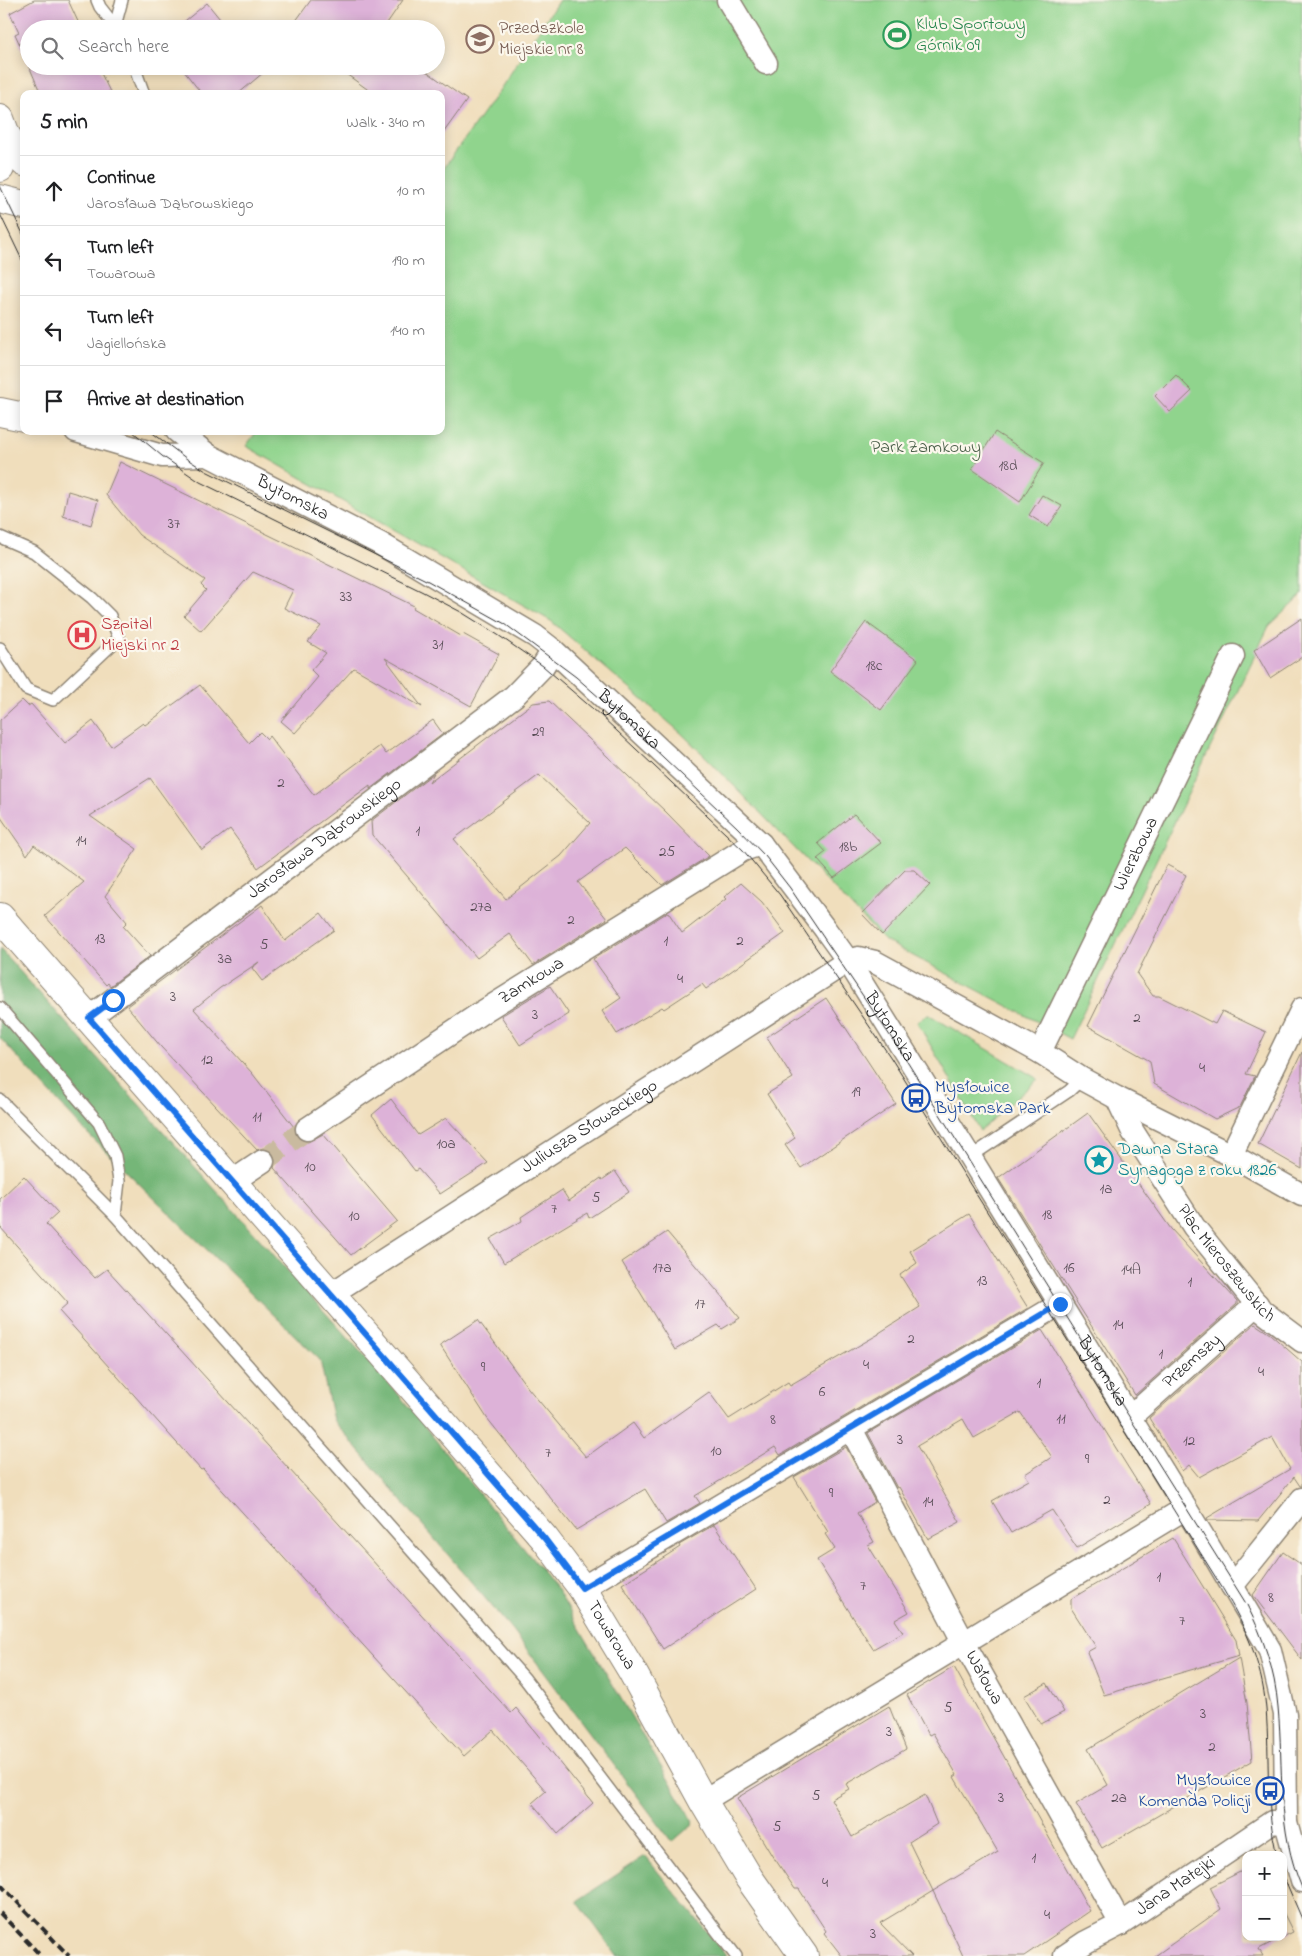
<!DOCTYPE html>
<html lang="en">
<head>
<meta charset="utf-8">
<style>
	:root { --surface:#fff; --page:#f2f2f2; --text:#202124; --muted:#757577; --line:#e0e0e0 }
	body { margin:0; font-family:"Indie Flower",sans-serif; background:var(--page); color:var(--text) }
	.controls { position:absolute; right:15px; bottom:15px; display:grid; overflow:hidden; border-radius:10px; box-shadow:0 2px 12px #0003 }
	.controls button { width:45px; height:45px; display:grid; place-items:center; padding:0; border:0; border-bottom:1px solid var(--line); background:var(--surface); color:var(--text); font:25px sans-serif }
	.stop { position:absolute; width:15px; height:15px; margin:-11px; border:4px solid #1a73e8; border-radius:50%; background:#fff }
	.stop.end { background:#1a73e8; border-color:#fff; box-shadow:0 1px 5px #0008 }
	.list { margin:0; padding:0; list-style:none }
	h2 { display:flex; justify-content:space-between; align-items:center; height:65px; margin:0; padding:0 20px; font-size:21px }
	h2 small { font-size:16px; font-weight:400; color:var(--muted) }
	.list li { display:grid; grid-template-columns:32px 1fr auto; gap:15px; align-items:center; box-sizing:border-box; height:70px; padding:0 20px; border-top:1px solid var(--line) }
	.list b { display:block; font-size:19px; white-space:nowrap }
	.list p { margin:0; font-size:16px; white-space:nowrap; color:var(--muted) }
	.list em { font-size:16px; font-style:normal; color:var(--muted) }
	.icon { flex:none; width:28px; height:28px; fill:none; stroke:currentColor; stroke-width:2; stroke-linecap:round; stroke-linejoin:round }
	.map { position:relative; flex:none; width:1302px; height:1956px; overflow:hidden }
	.search { position:absolute; background:var(--surface); box-shadow:0 2px 12px #0003; left:20px; top:20px; width:425px; height:55px; display:flex; align-items:center; gap:12px; box-sizing:border-box; padding:0 18px; border-radius:28px; color:var(--muted); font-size:19px }
	.panel { position:absolute; background:var(--surface); box-shadow:0 2px 12px #0003; left:20px; top:90px; width:425px; height:345px; border-radius:10px }
	.map>svg:first-child { display:block }
	.green { fill:#90d48d; stroke:#5e805c }
	.forest { fill:#74b678; stroke:#507052 }
	.building { fill:#ddb2d8; fill-rule:evenodd }
	.lines { fill:none; stroke-linecap:round; stroke-linejoin:round }
	.minor-tunnel { stroke:#c9ba9f; stroke-width:22; stroke-dasharray:22 11; stroke-linecap:butt }
	.service-casing { stroke:#8e8474; stroke-width:14 }
	.minor-casing { stroke:#8e8474; stroke-width:25 }
	.tertiary-casing { stroke:#8e8474; stroke-width:30 }
	.service { stroke:#fff; stroke-width:11 }
	.minor { stroke:#fff; stroke-width:22 }
	.tertiary { stroke:#fff; stroke-width:28 }
	.tram { stroke:#2b2b2b; stroke-width:1 }
	.rail { stroke:#2b2b2b; stroke-width:4; stroke-dasharray:8 4; stroke-linecap:butt }
	.route { stroke:#1a73e8; stroke-width:6 }
	.labels { text-anchor:middle; dominant-baseline:central; stroke-width:4.5; stroke-linejoin:round; paint-order:stroke }
	.number-label { font-size:15px; fill:#584d56 }
	.leisure-label { font-size:18px; fill:#27864d; stroke:#fbf7ec; text-anchor:start }
	.education-label { font-size:18px; fill:#785e54; stroke:#fbf7ec; text-anchor:start }
	.park-label { font-size:18px; fill:#495e48; stroke:#fbf7ec }
	.street-label { font-size:18px; fill:#2b2b2b; stroke:#fbf7ec }
	.health-label { font-size:18px; fill:#be3a42; stroke:#fbf7ec; text-anchor:start }
	.transit-label { font-size:18px; fill:#164399; stroke:#fbf7ec; text-anchor:start }
	.culture-label { font-size:18px; fill:#0d838f; stroke:#fbf7ec; text-anchor:start }
</style>
</head>
<body>
<div class="map">
<svg width="1302" height="1956" viewBox="0 0 1302 1956">
	<rect width="100%" height="100%" fill="#fbf7ec"/>
	<filter id="ink" filterUnits="userSpaceOnUse"><feTurbulence type="fractalNoise" baseFrequency=".02" numOctaves="2"/><feDisplacementMap in="SourceGraphic" scale="10" xChannelSelector="R" yChannelSelector="G"/><feConvolveMatrix kernelMatrix="1 2 1 2 8 2 1 2 1" color-interpolation-filters="sRGB"/></filter>
	<filter id="wash" filterUnits="userSpaceOnUse"><feTurbulence type="fractalNoise" baseFrequency=".0096" numOctaves="4" result="noise"/><feDisplacementMap in="SourceGraphic" scale="20" xChannelSelector="R" yChannelSelector="G"/><feGaussianBlur stdDeviation="1.12" result="paint"/><feColorMatrix in="noise" values="0 0 0 0 0 0 0 0 0 0 0 0 0 0 0 0 0 1.4 0 .05"/><feComposite in="paint" operator="in"/></filter>
	<g filter="url(#wash)">
		<rect width="100%" height="100%" fill="#f0debc"/>
		<!-- green -->
		<g class="green">
			<path d="M559,0h743v595l-33,31 -199,413 -185,-98 -177,-182 -28,-27 -129,-111 -305,-175 11,-15h184v-259l56,-78z"/>
			<path d="M928,1014l110,65 -58,52 -63,-109z"/>
		</g>
		<!-- forest -->
		<g class="forest">
			<path d="M0,949l399,446 157,193 138,235 -22,19 -159,-211 -180,-211 -13,-60 -236,-230 -84,-92z"/>
			<path d="M645,1856l82,100h-110l-40,-55z"/>
		</g>
		<g id="blocks">
			<!-- building -->
			<g class="building">
				<path d="M34,0h34l12,26 2,-1 2,4h-55v36l-14,-31 4,-2 -9,-19z"/>
				<path d="M311,0h92l-20,29h-93z"/>
				<path d="M207,3l21,26h-53z"/>
				<path d="M29,66h71l-2,1 13,27h-70z"/>
				<path d="M180,66h79l5,6 -26,22h-36z"/>
				<path d="M335,66h84l48,34 -26,36v-42h-67z"/>
				<path d="M1176,375l16,16 -22,21 -15,-16z"/>
				<path d="M995,432l49,31 -24,39 -48,-33z"/>
				<path d="M120,462l294,144 -1,2 48,28 2,-2 36,20 -28,52 -86,-48 37,49 -68,-39 -59,65 -14,-12 37,-44 -7,-7 15,-17 -18,-11 13,-16 -37,-18 9,-18 -40,-18 -52,59 -17,-15 22,-26 -5,-5 4,-5 -66,-45 -33,-40z"/>
				<path d="M68,491l30,9 -7,25 -28,-9z"/>
				<path d="M1042,495l20,11 -14,21 -19,-12z"/>
				<path d="M1302,618v39l-32,21 -16,-28z"/>
				<path d="M866,622l52,38 -37,50 -51,-39z"/>
				<path d="M200,685l49,58 11,-11 7,7 2,-3 45,59 66,-49 6,8 47,-34 10,14 -73,55v-4l-112,83 -28,-39 -28,21 -52,-72 -60,38 47,33 -32,47 22,26 -4,4 27,30 -40,30 -2,-3 -2,2 -61,-69 39,-34 -50,-37 -7,10 -27,-39v-96l22,-20 6,6 3,-2 34,39 28,-22 18,25 32,-23 2,2z"/>
				<path d="M549,701l117,111 43,44 -47,29 -37,-37 -47,34 29,37 -74,46 -23,-31 -33,24 -105,-123 -1,-14 63,-48 -5,9 104,-79zM539,775l51,48 -29,33 -55,43 -52,-60z"/>
				<path d="M854,814l27,29 -47,35 -17,-19 9,-7 -8,-9z"/>
				<path d="M1167,865l19,10 -49,99 16,22h6l56,28 7,-13 44,21 -20,42 9,2 -15,31 -25,12 -61,-35 -4,-23 -62,-35z"/>
				<path d="M905,870h9l16,15 -48,50 -20,-21z"/>
				<path d="M741,883l21,19 23,31 -79,56 -4,-5 -38,25 -2,-2 -45,27 -15,-23 19,-13 -28,-39 75,-47 14,21 44,-34 -2,-2z"/>
				<path d="M262,905l23,36 36,-28 13,17 -72,51 -10,-13 7,-6 -39,26 -26,21 58,64 42,54 2,10 6,4 6,1 15,-8 74,87 -46,34 -77,-87 2,-7 -2,-8 -6,-4 -5,-1 -6,2 -96,-103 -34,-41z"/>
				<path d="M550,986l19,28 -49,31 -19,-29z"/>
				<path d="M826,998l70,106 -95,64 -16,-23 10,-7 -28,-44 26,-16 -26,-41z"/>
				<path d="M1302,1052v117l-44,-25z"/>
				<path d="M391,1099l27,36 28,-17 42,45 -48,31 -22,-25 -3,2 -43,-56z"/>
				<path d="M1088,1113l83,116 66,72v3l-102,91 -137,-217z"/>
				<path d="M615,1171l14,21 -40,26 -2,-5 -83,50 -14,-24 32,-18 -1,-4 41,-27 7,11 32,-23 1,2z"/>
				<path d="M24,1176l34,37 -12,11 49,54 12,-9 404,444 5,-5 77,95 -35,31 -26,-31 14,-12 -53,-61 -29,26 -261,-287 -2,1 -142,-159 9,-8 -68,-76v-28z"/>
				<path d="M969,1214l59,94 -248,147 -5,-8 -80,49 5,7 -34,20 -21,-34 -69,41 -89,-112 -47,-73 38,-25 50,68 58,69 47,-34 11,15 65,-46 20,27 59,-37 2,3 89,-51v-1l41,-26 -20,-32 17,-12 -7,-12z"/>
				<path d="M667,1232l73,86 -18,11 -4,-4 -43,25 -53,-88z"/>
				<path d="M1255,1324l15,10 32,28v124h-2l-6,-9 -36,44 -50,-1 -1,-2 83,-49 -18,-32 -73,40 -10,-12 -7,6 -33,-53z"/>
				<path d="M1042,1330l109,174 -74,44 -25,-38 -41,23 -19,-32 37,-21 -4,-6 27,-17 -32,-45 -46,26 -11,-19 -46,27 43,76 -32,17 -29,-52 -2,1 -29,-55z"/>
				<path d="M846,1447l29,55 -18,11 17,29 -6,3 41,67 -14,8 8,12 -30,17 -56,-89 18,-11 -10,-15 3,-2 -34,-55z"/>
				<path d="M714,1525l42,64 -93,60 -41,-65 58,-37 -1,-2z"/>
				<path d="M1173,1538l63,102 3,16 -135,39 -17,-43 9,-5 -25,-39v-9z"/>
				<path d="M1283,1552l19,13v95l-49,-65z"/>
				<path d="M1239,1658l8,45 5,58 -150,87 -26,-44 32,-19 -20,-36z"/>
				<path d="M954,1667l136,244 -66,45h-61l-30,-65 65,-39 -44,-75 3,-2 -24,-42 -4,2 -22,-40z"/>
				<path d="M1047,1683l17,29 -23,12 -17,-28z"/>
				<path d="M889,1706l17,43 -60,35 3,5 -18,10 21,38 73,-42 12,29 -28,18 24,49 -53,32 32,33h-70l-18,-23 2,-2 -27,-42h-4l-20,-30h-1l-37,-61z"/>
				<path d="M1246,1869v68h36l-23,12 4,7h-108l66,-47 -11,-22z"/>
				<path d="M1283,1912l10,20 -10,5z"/>
			</g>
		</g>
	</g>
	<g filter="url(#ink)">
		<use href="#blocks" fill-opacity="0" stroke="#8e8474" stroke-width="1"/>
		<g class="lines">
			<!-- minor-tunnel -->
			<path class="minor-tunnel" d="M263,1161l44,-32"/>
			<!-- service casing -->
			<g class="service-casing">
				<g id="service">
					<path d="M97,0l3,7 15,19"/>
					<path d="M117,29l-2,-3 7,-26"/>
					<path d="M134,66l10,28"/>
					<path d="M0,537l34,15 58,46 18,18 9,22 -66,62 -27,-11 -26,-41"/>
					<path d="M0,1008l99,115 16,33 4,25 -4,34"/>
					<path d="M0,1100l115,115 410,464 211,277"/>
					<path d="M970,1157l99,-66 13,-12"/>
				</g>
			</g>
			<!-- minor casing -->
			<g class="minor-casing">
				<g id="minor">
					<path d="M728,0l38,63"/>
					<path d="M76,431l86,25 46,-1"/>
					<path id="s1" d="M177,431l31,24 171,88 156,93 18,14 208,194 64,85 23,32 122,196 232,378 68,115 15,64 1,109 16,58"/>
					<path id="s2" d="M89,1018l425,-322 29,-30 10,-16"/>
					<path id="s3" d="M1040,1052l193,-396"/>
					<path id="s4" d="M1117,1098l16,34 61,95 68,84 40,30"/>
					<path id="s5" d="M307,1129l177,-118 259,-161 18,-6"/>
					<path d="M1231,1155l71,-146"/>
					<path d="M233,1181l30,-20"/>
					<path id="s6" d="M331,1294l517,-333 10,-3 17,4 165,90 42,27 35,19 114,57 71,40"/>
					<path id="s7" d="M1129,1418l128,-114"/>
					<path id="s8" d="M851,1429l113,214 157,281"/>
					<path d="M1232,1586l70,-87"/>
					<path d="M582,1588l478,-284"/>
					<path d="M703,1801l473,-287 9,-4"/>
					<path id="s9" d="M1065,1956l21,-14 35,-18 151,-102 14,1"/>
				</g>
			</g>
			<!-- tertiary casing -->
			<g class="tertiary-casing">
				<g id="tertiary">
					<path d="M0,119l6,16 18,27"/>
					<path d="M0,168l6,-33"/>
					<path d="M0,199l24,6"/>
					<path d="M0,412l24,5"/>
					<path id="s10" d="M0,917l545,622 37,49 50,83 71,130 46,77 55,78"/>
				</g>
			</g>
			<!-- service -->
			<use href="#service" class="service"/>
			<!-- minor -->
			<use href="#minor" class="minor"/>
			<!-- tertiary -->
			<use href="#tertiary" class="tertiary"/>
			<!-- tram -->
			<g class="tram">
				<path d="M0,186l24,50"/>
				<path d="M0,214l24,50"/>
				<path d="M132,431l30,25 38,26 223,110 38,20 37,23 45,31 57,49 143,135 37,45 111,163 327,523c25,40 44,80 48,128 4,48 -1,99 11,146"/>
				<path d="M150,431l37,28 19,12 222,110 77,43 71,53 33,29 128,121 28,29 25,32 111,164 346,553c16,32 28,65 31,102 6,62 -2,121 24,181"/>
				<path d="M1283,1875l19,44"/>
			</g>
			<!-- rail -->
			<g class="rail">
				<path d="M0,1884l69,72"/>
				<path d="M0,1913l41,43"/>
			</g>
		</g>
	</g>
	<g class="lines" filter="url(#ink)">
		<!-- route -->
		<path class="route" d="M113,1000l-24,18 456,521 37,49 478,-284"/>
	</g>
	<!-- icons -->
	<defs>
		<g id="stadium-ring" transform="scale(1.4375)"><circle r="9.5" fill="#fbf7ec" stroke="#2e9e5b" stroke-width="1.5"/><path d="M0-5a6.5 5 0 1 0 0 10a6.5 5 0 1 0 0-10ZM-3.5-1.8h7v3.6h-7Z" fill="#2e9e5b"/></g>
		<g id="school-ring" transform="scale(1.4375)"><circle r="9.5" fill="#fbf7ec" stroke="#8d6e63" stroke-width="1.5"/><path d="M0-5L7-2L0 1L-7-2ZM-4 1L0 2.5L4 1V4Q0 6-4 4Z" fill="#8d6e63"/></g>
		<g id="hospital-ring" transform="scale(1.4375)"><circle r="9.5" fill="#fbf7ec" stroke="#e0444e" stroke-width="1.5"/><path d="M-5-5h3v3.5h4V-5h3V5h-3V1.5h-4V5h-3Z" fill="#e0444e"/></g>
		<g id="bus-ring" transform="scale(1.4375)"><circle r="9.5" fill="#fbf7ec" stroke="#1a4fb4" stroke-width="1.5"/><path d="M-5-6H5V4H4V6H2V4H-2V6H-4V4H-5ZM-3.5-4V0h7V-4ZM-3.5 1.2v1.5H-2V1.2ZM2 1.2v1.5H3.5V1.2Z" fill="#1a4fb4"/></g>
		<g id="sight-ring" transform="scale(1.4375)"><circle r="9.5" fill="#fbf7ec" stroke="#0f9aa8" stroke-width="1.5"/><path d="M0-6L1.8-2.2L6-1.7L2.9 1.2L3.7 5.4L0 3.3L-3.7 5.4L-2.9 1.2L-6-1.7L-1.8-2.2Z" fill="#0f9aa8"/></g>
	</defs>
	<g fill-rule="evenodd">
		<use href="#stadium-ring" x="897" y="35"/>
		<use href="#school-ring" x="480" y="39"/>
		<use href="#hospital-ring" x="82" y="635"/>
		<use href="#bus-ring" x="916" y="1098"/>
		<use href="#sight-ring" x="1099" y="1160"/>
		<use href="#bus-ring" x="1270" y="1791"/>
	</g>
	<g class="labels">
		<!-- number labels -->
		<g class="number-label">
			<text x="1008" y="466">18d</text>
			<text x="174" y="524">37</text>
			<text x="346" y="597">33</text>
			<text x="438" y="645">31</text>
			<text x="874" y="666">18c</text>
			<text x="538" y="732">29</text>
			<text x="281" y="783">2</text>
			<text x="418" y="831">1</text>
			<text x="81" y="841">14</text>
			<text x="848" y="847">18b</text>
			<text x="667" y="852">25</text>
			<text x="481" y="907">27a</text>
			<text x="571" y="920">2</text>
			<text x="100" y="939">13</text>
			<text x="666" y="941">1</text>
			<text x="740" y="941">2</text>
			<text x="264" y="945">5</text>
			<text x="225" y="959">3a</text>
			<text x="680" y="979">4</text>
			<text x="173" y="997">3</text>
			<text x="535" y="1015">3</text>
			<text x="1137" y="1018">2</text>
			<text x="207" y="1060">12</text>
			<text x="1202" y="1068">4</text>
			<text x="856" y="1092">19</text>
			<text x="257" y="1117">11</text>
			<text x="446" y="1144">10a</text>
			<text x="310" y="1167">10</text>
			<text x="1106" y="1189">1a</text>
			<text x="596" y="1198">5</text>
			<text x="554" y="1209">7</text>
			<text x="1047" y="1215">18</text>
			<text x="354" y="1216">10</text>
			<text x="662" y="1268">17a</text>
			<text x="1069" y="1268">16</text>
			<text x="1131" y="1270">14A</text>
			<text x="982" y="1281">13</text>
			<text x="1190" y="1282">1</text>
			<text x="700" y="1304">17</text>
			<text x="1118" y="1325">14</text>
			<text x="911" y="1339">2</text>
			<text x="1161" y="1354">1</text>
			<text x="866" y="1365">4</text>
			<text x="483" y="1367">9</text>
			<text x="1261" y="1372">4</text>
			<text x="1039" y="1383">1</text>
			<text x="822" y="1392">6</text>
			<text x="1061" y="1419">11</text>
			<text x="773" y="1420">8</text>
			<text x="900" y="1440">3</text>
			<text x="1189" y="1441">12</text>
			<text x="716" y="1451">10</text>
			<text x="548" y="1453">7</text>
			<text x="1087" y="1459">9</text>
			<text x="831" y="1493">9</text>
			<text x="1107" y="1500">2</text>
			<text x="928" y="1502">14</text>
			<text x="1159" y="1577">1</text>
			<text x="863" y="1586">7</text>
			<text x="1271" y="1598">8</text>
			<text x="1182" y="1621">7</text>
			<text x="948" y="1708">5</text>
			<text x="1203" y="1714">3</text>
			<text x="889" y="1732">3</text>
			<text x="1212" y="1747">2</text>
			<text x="816" y="1796">5</text>
			<text x="1001" y="1798">3</text>
			<text x="1119" y="1798">2a</text>
			<text x="777" y="1827">5</text>
			<text x="1034" y="1858">1</text>
			<text x="825" y="1883">4</text>
			<text x="1047" y="1915">4</text>
			<text x="873" y="1934">3</text>
		</g>
		<!-- leisure labels -->
		<g class="leisure-label">
			<text x="916" y="25">Klub Sportowy<tspan x="916" dy="21">Górnik 09</tspan></text>
		</g>
		<!-- education labels -->
		<g class="education-label">
			<text x="499" y="29">Przedszkole<tspan x="499" dy="21">Miejskie nr 8</tspan></text>
		</g>
		<!-- park labels -->
		<g class="park-label">
			<text x="926" y="448">Park Zamkowy</text>
		</g>
		<!-- street labels -->
		<g class="street-label">
			<text stroke="none"><textPath href="#s1" startOffset="134">Bytomska</textPath></text>
			<text stroke="none"><textPath href="#s1" startOffset="539">Bytomska</textPath></text>
			<text stroke="none"><textPath href="#s2" startOffset="296">Jarosława Dąbrowskiego</textPath></text>
			<text stroke="none"><textPath href="#s3" startOffset="220">Wierzbowa</textPath></text>
			<text stroke="none"><textPath href="#s5" startOffset="269">Zamkowa</textPath></text>
			<text stroke="none"><textPath href="#s1" startOffset="944">Bytomska</textPath></text>
			<text stroke="none"><textPath href="#s6" startOffset="308">Juliusza Słowackiego</textPath></text>
			<text stroke="none"><textPath href="#s4" startOffset="199">Plac Mieroszewskich</textPath></text>
			<text stroke="none"><textPath href="#s7" startOffset="85">Przemszy</textPath></text>
			<text stroke="none"><textPath href="#s1" startOffset="1349">Bytomska</textPath></text>
			<text stroke="none"><textPath href="#s10" startOffset="944">Towarowa</textPath></text>
			<text stroke="none"><textPath href="#s8" startOffset="282">Wałowa</textPath></text>
			<text stroke="none"><textPath href="#s9" startOffset="131">Jana Matejki</textPath></text>
		</g>
		<!-- health labels -->
		<g class="health-label">
			<text x="101" y="625">Szpital<tspan x="101" dy="21">Miejski nr 2</tspan></text>
		</g>
		<!-- transit labels -->
		<g class="transit-label">
			<text x="935" y="1088">Mysłowice<tspan x="935" dy="21">Bytomska Park</tspan></text>
			<text x="1251" y="1781" text-anchor="end">Mysłowice<tspan x="1251" dy="21">Komenda Policji</tspan></text>
		</g>
		<!-- culture labels -->
		<g class="culture-label">
			<text x="1118" y="1150">Dawna Stara<tspan x="1118" dy="21">Synagoga z roku 1826</tspan></text>
		</g>
	</g>
</svg>
<div class="controls">
<button>+</button>
<button>−</button>
</div>
<div class="stop" style="left:113px;top:1000px"></div>
<div class="stop end" style="left:1060px;top:1304px"></div>
<div class="search"><svg class="icon" aria-label="search" viewBox="0 0 24 24"><circle cx="10" cy="10" r="6"/><path d="M15 15l6 6"/></svg>Search here</div>
<section class="panel">
<h2>5 min<small>Walk · 340 m</small></h2>
<ul class="list">
<li><svg class="icon" aria-label="ahead" viewBox="0 0 24 24"><path d="M12 20V5M6 11l6-6 6 6"/></svg><div><b>Continue</b><p>Jarosława Dąbrowskiego</p></div><em>10 m</em></li>
<li><svg class="icon" aria-label="left" viewBox="0 0 24 24"><path d="M17 20v-9H6M10 6l-5 5 5 5"/></svg><div><b>Turn left</b><p>Towarowa</p></div><em>190 m</em></li>
<li><svg class="icon" aria-label="left" viewBox="0 0 24 24"><path d="M17 20v-9H6M10 6l-5 5 5 5"/></svg><div><b>Turn left</b><p>Jagiellońska</p></div><em>140 m</em></li>
<li><svg class="icon" aria-label="arrive" viewBox="0 0 24 24"><path d="M6 21V4h12l-3 4 3 4H6"/></svg><div><b>Arrive at destination</b></div></li>
</ul>
</section>
</div>
</body>
</html>
